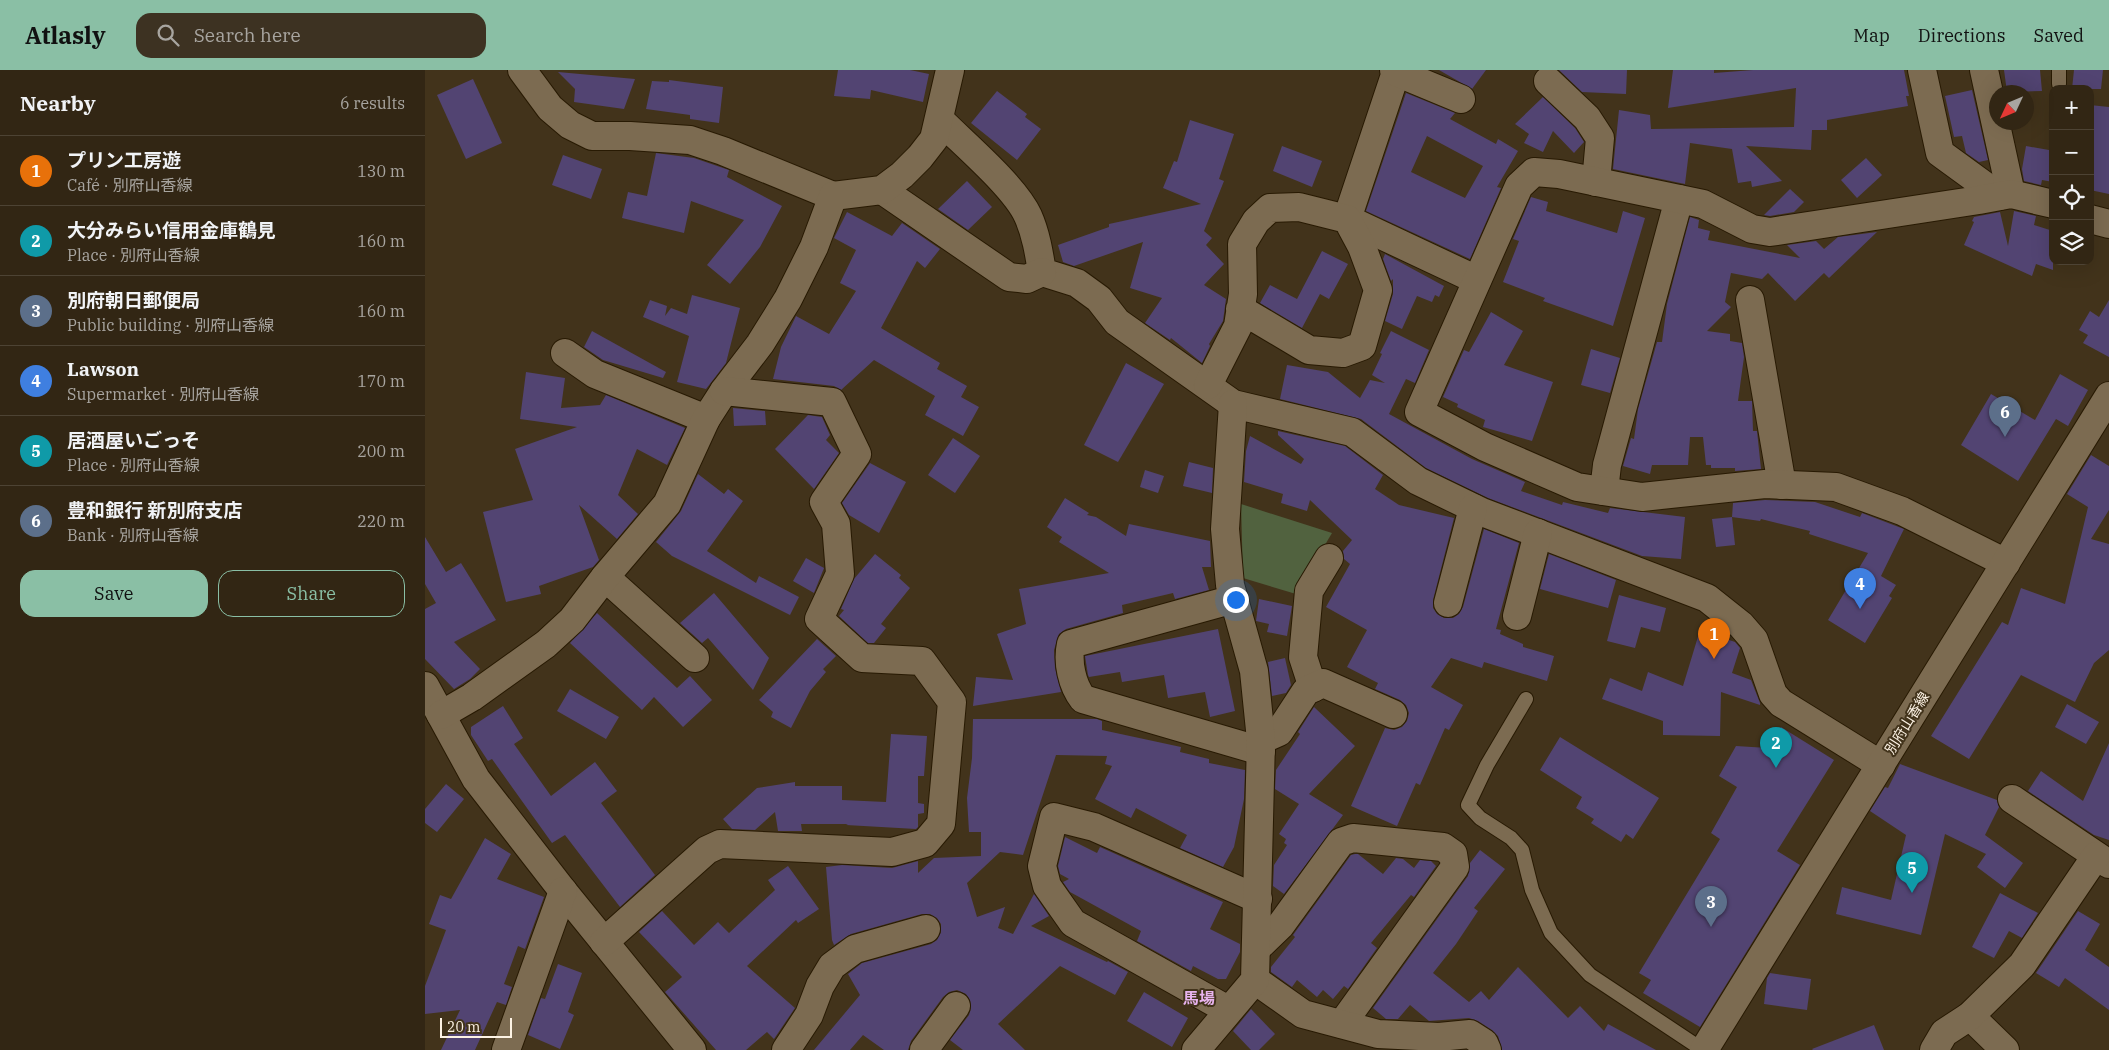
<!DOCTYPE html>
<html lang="en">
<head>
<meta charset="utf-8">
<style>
	:root { --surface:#322614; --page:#3d3222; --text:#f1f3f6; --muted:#a8a5a0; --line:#4d4334; --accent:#8abfa5 }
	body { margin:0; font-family:"IBM Plex Serif","Noto Sans JP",serif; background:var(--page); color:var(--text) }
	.controls { position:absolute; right:15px; top:15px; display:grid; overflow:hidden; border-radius:10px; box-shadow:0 5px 20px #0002 }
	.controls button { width:45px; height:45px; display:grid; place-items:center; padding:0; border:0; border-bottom:1px solid var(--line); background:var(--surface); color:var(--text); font:25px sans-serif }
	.compass { position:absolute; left:1564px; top:15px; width:45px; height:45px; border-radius:50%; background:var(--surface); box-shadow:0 5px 20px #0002; rotate:226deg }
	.scale { position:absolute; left:15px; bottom:12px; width:72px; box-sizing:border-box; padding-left:5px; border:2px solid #fdf3e5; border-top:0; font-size:14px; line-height:18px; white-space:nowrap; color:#fdf3e5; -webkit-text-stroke:4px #42331b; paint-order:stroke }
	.you { position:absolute; left:810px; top:529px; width:18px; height:18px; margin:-12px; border:4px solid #fff; border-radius:50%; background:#1a73e8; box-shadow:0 0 0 8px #1a73e833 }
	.badge { display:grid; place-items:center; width:32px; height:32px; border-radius:50%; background:var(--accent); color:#fff; font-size:16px; font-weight:700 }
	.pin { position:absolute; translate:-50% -41px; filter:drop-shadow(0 1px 2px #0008) }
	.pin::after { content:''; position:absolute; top:26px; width:18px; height:15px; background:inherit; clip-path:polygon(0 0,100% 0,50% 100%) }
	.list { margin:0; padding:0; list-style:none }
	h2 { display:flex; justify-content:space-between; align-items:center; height:65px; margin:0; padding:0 20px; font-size:21px }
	h2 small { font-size:16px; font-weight:400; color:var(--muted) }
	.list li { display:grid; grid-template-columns:32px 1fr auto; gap:15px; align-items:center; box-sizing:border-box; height:70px; padding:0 20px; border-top:1px solid var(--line) }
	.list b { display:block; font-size:19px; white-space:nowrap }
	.list p { margin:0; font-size:16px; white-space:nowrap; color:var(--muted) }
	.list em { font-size:16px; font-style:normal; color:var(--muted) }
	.actions { display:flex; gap:10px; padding:15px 20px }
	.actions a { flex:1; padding:11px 0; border:1px solid var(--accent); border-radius:15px; text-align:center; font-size:18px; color:var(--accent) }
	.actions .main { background:var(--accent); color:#111 }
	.icon { flex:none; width:28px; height:28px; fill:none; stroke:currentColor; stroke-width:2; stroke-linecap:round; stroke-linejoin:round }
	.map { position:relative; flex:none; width:1684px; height:980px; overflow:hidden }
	header { display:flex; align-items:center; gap:30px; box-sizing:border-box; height:70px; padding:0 25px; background:var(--accent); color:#111 }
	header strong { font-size:24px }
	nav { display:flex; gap:28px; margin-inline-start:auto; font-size:18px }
	.search { width:350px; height:45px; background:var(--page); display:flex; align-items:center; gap:12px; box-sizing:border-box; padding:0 18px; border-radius:15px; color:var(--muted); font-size:19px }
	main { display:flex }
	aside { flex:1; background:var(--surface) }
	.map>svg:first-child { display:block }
	.green { fill:#51623f }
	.building { fill:#524472; fill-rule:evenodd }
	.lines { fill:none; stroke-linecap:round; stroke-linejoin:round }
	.lane-casing { stroke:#281a03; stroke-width:16 }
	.street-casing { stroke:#281a03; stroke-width:30 }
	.secondary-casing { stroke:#281a03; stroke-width:30 }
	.lane { stroke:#7c6b51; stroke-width:14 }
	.street { stroke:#7c6b51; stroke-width:28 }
	.secondary { stroke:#7c6b51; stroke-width:28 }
	.labels { text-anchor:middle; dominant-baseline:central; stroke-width:4; stroke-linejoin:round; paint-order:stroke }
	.street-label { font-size:14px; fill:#fdf3e5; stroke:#42331b }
	.quarter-label { font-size:16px; font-weight:bold; fill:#e8b3ef; stroke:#42331b }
</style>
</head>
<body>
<header>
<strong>Atlasly</strong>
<div class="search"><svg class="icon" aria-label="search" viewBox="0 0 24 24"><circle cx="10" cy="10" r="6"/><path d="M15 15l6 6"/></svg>Search here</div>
<nav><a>Map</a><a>Directions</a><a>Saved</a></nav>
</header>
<main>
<aside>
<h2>Nearby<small>6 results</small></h2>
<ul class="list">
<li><span class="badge" style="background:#e8710a">1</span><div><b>プリン工房遊</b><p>Café · 別府山香線</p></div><em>130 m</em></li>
<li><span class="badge" style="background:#0f9aa8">2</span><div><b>大分みらい信用金庫鶴見</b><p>Place · 別府山香線</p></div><em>160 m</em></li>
<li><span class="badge" style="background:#5c6f8a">3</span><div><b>別府朝日郵便局</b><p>Public building · 別府山香線</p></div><em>160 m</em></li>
<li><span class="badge" style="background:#3f7fe0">4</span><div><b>Lawson</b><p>Supermarket · 別府山香線</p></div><em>170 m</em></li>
<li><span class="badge" style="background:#0f9aa8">5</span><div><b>居酒屋いごっそ</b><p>Place · 別府山香線</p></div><em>200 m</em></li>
<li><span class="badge" style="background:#5c6f8a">6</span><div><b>豊和銀行 新別府支店</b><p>Bank · 別府山香線</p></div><em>220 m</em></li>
</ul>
<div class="actions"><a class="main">Save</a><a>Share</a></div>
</aside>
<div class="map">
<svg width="1684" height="980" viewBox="0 0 1684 980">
	<rect width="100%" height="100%" fill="#42331b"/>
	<!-- green -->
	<path class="green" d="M816,434l91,29 -36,61 -53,-16z"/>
	<!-- building -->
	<g class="building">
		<path d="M413,0h72l19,4 -6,28 -52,-12 -1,9 -36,-3z"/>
		<path d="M1014,0h47l-14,19z"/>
		<path d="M1134,0h68l-1,24 -44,-2z"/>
		<path d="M1248,0h41v3l39,-3h151l5,26h-3l2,10 -81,14v10h-15l-1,20 -65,-4 36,35 -30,6 -1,-6 -13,2 -6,-34 -42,-6 -5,41 -72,-15 6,-59 31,5 1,14 143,-2 2,-39 -128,20z"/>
		<path d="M1579,0h36l2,21 -35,1z"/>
		<path d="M1649,0h29l-2,19h-29z"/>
		<path d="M133,2l77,7 -11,30 -50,-7 1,-13z"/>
		<path d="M48,9l29,64 -36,16 -29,-64z"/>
		<path d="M244,10l54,7 -4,36 -29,-4v-4l-44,-6 6,-28 17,1z"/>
		<path d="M1547,20l16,70 -9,2 -13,-9 -4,-17 -8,1 -9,-41z"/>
		<path d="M572,21l30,23 -2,3 16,12 -24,31 -46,-37z"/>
		<path d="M981,23l49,20 -5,6 46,25 2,-5 20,12 -21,36 4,1 -31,71 -104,-48zM1002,66l56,30 -18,32 -54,-26z"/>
		<path d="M1118,27l32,31 9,14 -10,11 -21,-22 -10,21 -19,-9 5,-9 -14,-10z"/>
		<path d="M1665,35l19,2v87l-19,-4z"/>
		<path d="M765,50l44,14 -15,45 5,2 -20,50 8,7 -6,7 18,19 -20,21 22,14 -3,22 -14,23 1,2 -8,17 -31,-25 -1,2 -25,-17 17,-25 -32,-10 13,-46 -69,24 -11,-4 -5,-17 51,-18v-3l92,-20 -38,-16 11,-27 3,1z"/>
		<path d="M857,76l40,15 -10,26 -39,-16z"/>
		<path d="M1601,76l23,4 4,32 -11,-2 -1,5 -17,-4 -2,-12z"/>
		<path d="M231,83l38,5 35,12 -2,7 55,29 -22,41 -30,37 -23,-19 37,-45 -53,-19 -7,32 -62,-15 6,-26 19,4z"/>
		<path d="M138,85l39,14 -11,30 -39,-14z"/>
		<path d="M1441,88l16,17 -25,23 -16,-18z"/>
		<path d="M542,111l25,26 -24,23 -30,-21z"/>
		<path d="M1365,119l14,13 -10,10 -24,4 -6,-1z"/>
		<path d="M1106,127l17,5 -2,9 71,22 6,-22 22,7 -32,108 -70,-25 2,-3 -42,-16 16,-41 -6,-2z"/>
		<path d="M1589,141l22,5 -2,9 19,6v39l-17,-6 -4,12 -68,-31 10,-23 -2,-1 2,-4 26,-5 8,34z"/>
		<path d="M422,142l45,24 10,-13 38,26 -15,19 -8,-7 -36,67 59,35 -3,6 30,17 -6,11 18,10 -16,29 -38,-21 10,-19 -61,-36 -33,30 -7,-4 -61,-7 8,-32 15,-31 33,18 27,-43 -16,-8 16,-33 -22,-12z"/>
		<path d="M1265,147l9,3 -1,8 12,3 -2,9 92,18 -13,-13 29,-4 8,8 14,-12 39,-5 -48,46 -5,-5 -29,28 -27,-28 -6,6 -31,-6 -6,29 6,5 -24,24 23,3v7l12,2 2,14 -6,44h14l1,30h4l4,38 -26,2v-3h-24v-3h-5l-3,-28h-13l-2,28h-36l-2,9 -27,-8 8,-28 3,1 4,-30 19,-67h5l5,-38z"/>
		<path d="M897,181l26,13 -19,35 -9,-5 -18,34 -42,-25 10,-18 27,14z"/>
		<path d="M960,184l59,32 -5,11 -4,-2 -3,7 -15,-6 -15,33 -17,-8 8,-27v-15l-2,2 -8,-22z"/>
		<path d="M267,225l48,13 -14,55 -20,26 -29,-7 12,-46 -46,-19 7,-17 17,6 -2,10 6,-8 16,6z"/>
		<path d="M1684,230v57l-26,-14 5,-8 -9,-5 11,-19 9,6z"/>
		<path d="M1066,242l32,19 -19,34 49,17 -21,59 -49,-14 2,-7 -28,-13 1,-3 -15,-7 21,-47 5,2z"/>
		<path d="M167,261l74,41 -3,6 -60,-18 -19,-13z"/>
		<path d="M966,261l38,19 -14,33 -9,-4 -17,35 83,45 53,23 -4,9 41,14 1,-3 45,11 2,-5 75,9 -4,42 -39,-3 -154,-58 -62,-30 -65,-49 -81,-20 7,-34 41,7 32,26 10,-18 15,3 -13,-8 10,-21 -2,-1z"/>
		<path d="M1166,279l29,9 -10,35 -29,-8z"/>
		<path d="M701,293l38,21 -46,78 -34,-17z"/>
		<path d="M101,302l39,6 -4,30 39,-3 6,-10 79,33 -18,37 -30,-16 -19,46 20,19 -21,25 -38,-34 20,55 -6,7 -54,19 2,8 -35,8 -23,-90 50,-12 -18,-51 62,-22 -57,-8z"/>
		<path d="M1635,304l28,16 -20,36 -12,-7 -38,62 -57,-36 30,-51 44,26z"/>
		<path d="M308,338l32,3 1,14 -32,1z"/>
		<path d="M383,345l14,2 8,18 -4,5 13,13 -25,36 -39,-40z"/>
		<path d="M853,361l67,15 38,29 -8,14 24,16 55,13 -21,82v8l4,6 7,4h9l6,-4 4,-7 21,-78 35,14 -23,86 5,1 -1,4 23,10v3l31,9 -7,25 -63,-19 -2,6 -31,-10 -20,29 32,18 -14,25 -4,-2 -25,57 -4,-2 -19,43 -46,-20 34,-78 9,2 8,-3 5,-6 2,-8 -3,-8 -6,-5 -25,-11 3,-6 -31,-16 20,-37 -41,-23 24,-43 -6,-5 -1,-8 9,-11 -42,-40 -3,11 -26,-8 2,-9 -39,-12 2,-31 4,-15 51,28 3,-5 -26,-24z"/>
		<path d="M528,368l27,18 -25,37 -27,-18z"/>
		<path d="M1666,385l18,11v44l-18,29 18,5v106l-15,13 -19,39 -54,-27 -52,84 -38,-23 71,-114 6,3 13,-37 44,16 23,-97 -21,-13z"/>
		<path d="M764,392l24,6 -1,25 -29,-7z"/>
		<path d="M445,393l36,19 -27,51 -30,-18 -7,-12z"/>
		<path d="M720,400l19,6 -6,17 -18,-6z"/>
		<path d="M273,404l26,20 4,-5 15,12 -36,50 49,32 3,-7 40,21 -9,18 -118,-59 -16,-14 25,-31z"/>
		<path d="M640,428l24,15 -2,2 9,2 30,19 3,-12 81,17 1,26h-9l7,23 -34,9 -2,-6 -51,12 1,8 -57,16 -7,5 -5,16 1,18 6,24 -88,14 3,-29 37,3 -16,-46 29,-10 -7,-35 90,-16 -50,-31 3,-5 -15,-10z"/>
		<path d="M1340,430l50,2 45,15 2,-4 42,16 -23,47 15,9 -7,11 3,2 -27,45 -37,-23 40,-67 -59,-19 1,-3 -49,-12 -1,2 -28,-4 1,-14z"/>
		<path d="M1307,447l3,28 -19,2 -4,-28z"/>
		<path d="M0,467l21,35 15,-9 35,57 -42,22 26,27 -10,10 -16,10 -29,-30v-50l11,-6 -11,-19z"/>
		<path d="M450,484l26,21 -2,3 11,10 -29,36 5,4 -12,15h-6l-29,-27 5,-6 -3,-1 13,-30z"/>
		<path d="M1124,484l67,26 -8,28 -68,-19z"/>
		<path d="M381,488l18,10 -10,25 -21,-12z"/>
		<path d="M289,523l55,65 -16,32 -45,-52 -6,5 -22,-20z"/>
		<path d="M1194,525l47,13 -6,24 -19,-5 -6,21 -28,-7z"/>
		<path d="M834,529l33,7 -5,30 -20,-4 2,-8 -13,-3z"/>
		<path d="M172,543l80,75 13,-12 22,24 -29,27 -29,-30 -12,13 -72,-67z"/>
		<path d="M793,559l17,82 -25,6 -5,-25 -37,6 -4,-23 -42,7 -2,-10 -31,5 -1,-2 -3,-19z"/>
		<path d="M1275,560l35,12 5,6 -8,25 19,7 9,23v2l-39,-13 -1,44 -57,-1v-14l-61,-22 8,-21 32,13 6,-19 35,14z"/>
		<path d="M392,569l19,17 -13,13 3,3 -16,19 -19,37 -20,-11 2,-5 -14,-12z"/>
		<path d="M860,588l6,27 -5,8 -14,3 -4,-34z"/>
		<path d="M145,619l49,28 -13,22 -49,-28z"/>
		<path d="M1642,634l32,18 -13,22 -31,-17z"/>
		<path d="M78,636l20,32 -9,6 37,52 44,-34 22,29 -16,12 54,72 -35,32 -55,-72 -13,8 -60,-84 -4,2 -17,-26v-8z"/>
		<path d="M889,637l41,39 -46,48 34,21 -59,79 -11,-8 1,-21 13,-20 -3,-2 2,-4 -7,-5 20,-30 -24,-15 1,-19 24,-36 -2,-2z"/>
		<path d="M548,649h124l5,2v9l79,17 -1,5 29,7v4l36,7 -1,29 -10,48 -11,20 -43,-19 7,-13 -51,-27 -5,10 -36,-19 17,-33 -7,-2 2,-8 -51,-1 -33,100 -23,-3 -33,31 10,34 28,-10 -7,21 15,6 21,-40 15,22 -18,10 76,36 1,-1 20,11 -13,23 -55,-29 -62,58 27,26h-62l-13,-10 19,-25 2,-7 -1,-8 -4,-6 -9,-4 -8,2 -6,5 -32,44 -3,9h-24l-21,-15 -13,15h-36l46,-55 -12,-21 14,-11 69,-19 6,-4 4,-8v-8l-4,-6 -7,-4h-8l-71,20 -17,11 -2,-5 -6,-73 16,-2 50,3 26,-7v12l16,-15 47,-2v-24h-12l-2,-34 5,-40z"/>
		<path d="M1356,657l53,33 -57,91 23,14 -100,162 -57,-34 8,-13 -12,-7 81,-134 -9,-6 26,-46 -18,-11 17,-30 32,2z"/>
		<path d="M466,664l36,2 -3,40h-6v27l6,1v9l-6,1v13l-2,2 -70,-4 2,-1h-47l1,7h-24l-3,-19 -20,18 -23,-1 -9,-10 34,-31 38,-6v4h47v14l44,2z"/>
		<path d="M1135,667l99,61 -26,41 -7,-5 -5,8 -30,-19 3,-4 -18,-11 6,-11 -42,-27z"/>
		<path d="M1684,673v97l-15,-5 -66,-44 13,-20 42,30z"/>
		<path d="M1475,694l97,36 2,7 -14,28 38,28 -18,25 -28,-21 9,-13 -41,-20 -24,101 -85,-21 6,-27 49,13 15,-65 -36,-24 15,-24 3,1z"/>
		<path d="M21,714l18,15 -27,33 -12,-9v-14z"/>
		<path d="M640,767l32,16 3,-6 123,55 -13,27 30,15v8l-14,27h-8l-25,-13 -2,5 -54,-30 4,-10 -71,-39 -7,-10 6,-3 -9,-5 -2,-8z"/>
		<path d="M60,768l26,16 -14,25 47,18 -19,52 -7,-3 -14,38 8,3 -6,18 -9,-3 -22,48h-34l19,-40 -35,4v-28l21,-56 -17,-6 11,-29 11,4z"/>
		<path d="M1055,780l25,19 -31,39 4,3 -22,33 -23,29 36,29 12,-11 8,9 29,-33 50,51 12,-12 24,25 4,-7 48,26h-154l-4,-14 -6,-6 -14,-9 -9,-3 -40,3 -19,-16 -12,14h-12l-13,-11 95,-132 2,-13z"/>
		<path d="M930,784h3l25,20 13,-16 7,1 11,9 6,-8 11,1 5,5 -22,31 -3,-2 -40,48 6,5 -29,41 -4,-3 -11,13 -10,-9 -6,7 -20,-17 -5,7 -21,-15v-5l24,-30 -2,-2 58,-80z"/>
		<path d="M363,796l31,43 -21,14 -2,-3 -49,46 48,42 -21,31 -7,-7 -21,18h-30l-51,-58 17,-15 -43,-45 23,-21 32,34 24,-23 11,11 46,-43 -7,-10z"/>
		<path d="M1575,823l38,20 -16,25 -13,-7 -15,27 -22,-11z"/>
		<path d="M1653,841l22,13 -15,26 24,17v43l-44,-32 -6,9 -23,-14z"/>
		<path d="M133,894l24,9 -14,39 6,3 -14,34 -32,-14 13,-37 4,1z"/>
		<path d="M1345,903l41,6 -4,31 -43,-6 3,-26z"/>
		<path d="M719,922l44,26 -16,29 -45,-26z"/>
		<path d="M826,939l24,25 -16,16h-8l-18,-19z"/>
		<path d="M1449,955l10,25h-71l-1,-1z"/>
	</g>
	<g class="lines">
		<!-- lane casing -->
		<g class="lane-casing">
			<g id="lane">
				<path d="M1634,14v-14"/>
				<path d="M1101,629l-39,66 -19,40 12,13 31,20 11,12 10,40 19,43 39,42 113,75"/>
			</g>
		</g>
		<!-- street casing -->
		<g class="street-casing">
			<g id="street">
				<path d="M97,0l28,38 20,17 22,11h38l60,4 33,11 110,45"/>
				<path d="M969,0l2,2 -49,147 130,61"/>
				<path d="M1497,0l18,83 59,43"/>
				<path d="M1559,0l27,124"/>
				<path d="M971,2l65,27"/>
				<path d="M1123,11l39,37 13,20 -4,44"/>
				<path d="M515,50c24,24 75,67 88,96 8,18 11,37 14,56l35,11 22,16 18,23 116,82 119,28 66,49 64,31 225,86 34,27 13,15 19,54 8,9 100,62"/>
				<path d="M457,120l127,87 18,2 15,-7"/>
				<path d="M1665,149l19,5"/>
				<path d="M1325,230l32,185"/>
				<path d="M140,283l30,21 111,45"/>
				<path d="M783,315l30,-59 5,-32 -1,-50 14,-23 14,-13 29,-1 48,12 15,28 16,43 -16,56 -19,7 -34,-3 -69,-41"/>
				<path d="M1179,421l3,-26 72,-266"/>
				<path d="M1581,493l-104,-52 -66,-24 -71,-3 -123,13 -65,-10 -92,-40 -66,-35 100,-226 15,-14 25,2 144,30 49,25 18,3 209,-32 32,-6 42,10"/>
				<path d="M180,507l90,81"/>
				<path d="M809,529l-163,45c-4,18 1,41 12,55l178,52"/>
				<path d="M1023,533l25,-95"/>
				<path d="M1092,546l21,-83"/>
				<path d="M0,616l51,93 87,112 129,159"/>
				<path d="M888,618l-10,-31 6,-66 20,-33"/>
				<path d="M16,645l31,-18 74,-53 26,-24 33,-43 62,-73 39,-85 18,-28 36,-47 28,-45 26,-52 19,-51 49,-6 20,-15 18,-18 14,-18 16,-69"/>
				<path d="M836,670l18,-8 27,-41 17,-8 70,31"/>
				<path d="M1587,729l97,65"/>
				<path d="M179,872l103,-92 13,-6 172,8 33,-9 16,-19 11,-122 -30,-41 -60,-3 -43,-39 21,-45 -4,-50 -12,-22 33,-48 -25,-52 -108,-11"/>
				<path d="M831,879l24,-23 61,-84 12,-4 90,9 10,7 2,13 -113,157"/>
				<path d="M830,910l48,34 75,20 61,3 31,-3 14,9 3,7"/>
				<path d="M803,940l-155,-87 -26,-37 -5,-20 12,-49 40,10 164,72"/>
				<path d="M1545,946l35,34"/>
				<path d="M81,980l57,-159"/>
				<path d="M361,980l23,-35 11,-29 12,-20 23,-17 71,-20"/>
				<path d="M499,980l32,-44"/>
				<path d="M771,980l59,-70 6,-240 -7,-69 -24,-86 -5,-56 8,-125"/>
				<path d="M1509,980l10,-17 26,-17 52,-51 74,-109"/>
			</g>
		</g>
		<!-- secondary casing -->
		<g class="secondary-casing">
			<path id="secondary" d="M1279,980l405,-654"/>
		</g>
		<!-- lane -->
		<use href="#lane" class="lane"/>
		<!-- street -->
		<use href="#street" class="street"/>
		<!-- secondary -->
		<use href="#secondary" class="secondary"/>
	</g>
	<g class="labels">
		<!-- street labels -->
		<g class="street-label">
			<text transform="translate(1482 653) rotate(-58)">別府山香線</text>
		</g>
		<!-- quarter labels -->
		<g class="quarter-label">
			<text x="774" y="928">馬場</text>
		</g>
	</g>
</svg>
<div class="controls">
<button>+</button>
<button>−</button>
<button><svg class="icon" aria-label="locate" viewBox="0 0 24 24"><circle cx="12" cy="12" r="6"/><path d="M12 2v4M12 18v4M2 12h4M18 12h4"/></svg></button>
<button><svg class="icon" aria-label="layers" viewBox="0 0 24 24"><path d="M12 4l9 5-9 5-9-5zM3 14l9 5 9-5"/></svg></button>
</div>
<svg class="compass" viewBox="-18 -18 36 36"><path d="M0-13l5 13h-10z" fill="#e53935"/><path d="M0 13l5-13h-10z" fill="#a8a5a0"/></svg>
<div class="scale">20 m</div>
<div class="you"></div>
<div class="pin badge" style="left:1289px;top:589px;background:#e8710a">1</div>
<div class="pin badge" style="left:1351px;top:698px;background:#0f9aa8">2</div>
<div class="pin badge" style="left:1286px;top:857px;background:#5c6f8a">3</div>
<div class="pin badge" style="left:1435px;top:539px;background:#3f7fe0">4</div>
<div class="pin badge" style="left:1487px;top:823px;background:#0f9aa8">5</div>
<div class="pin badge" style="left:1580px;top:367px;background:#5c6f8a">6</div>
</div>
</main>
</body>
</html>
